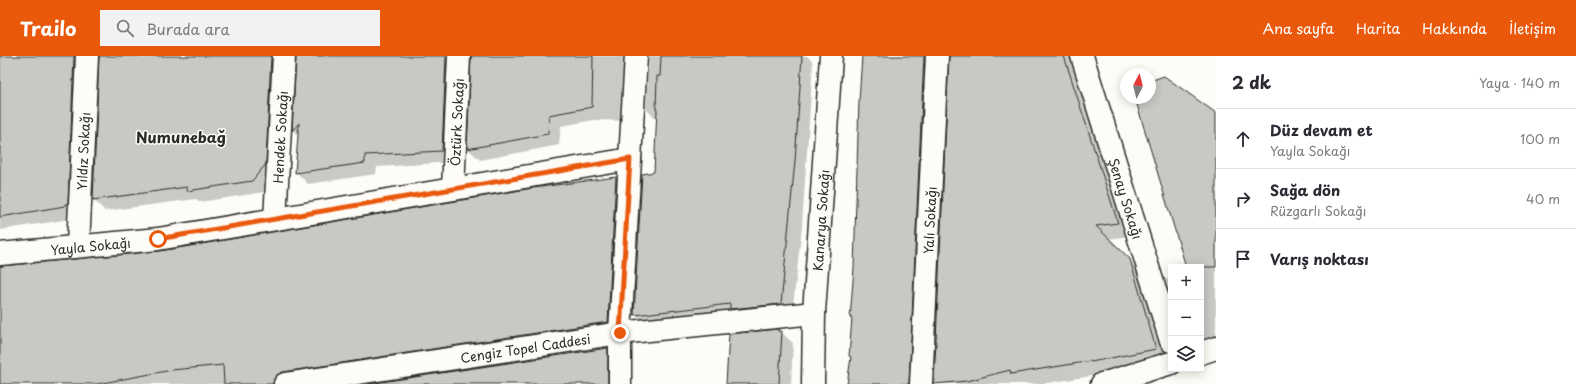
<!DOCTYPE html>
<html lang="tr">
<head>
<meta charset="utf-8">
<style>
	:root { --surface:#fff; --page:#f2f2f3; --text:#2b2b33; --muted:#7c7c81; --line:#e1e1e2; --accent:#ea580c }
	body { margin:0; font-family:"Playpen Sans",sans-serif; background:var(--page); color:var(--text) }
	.controls { position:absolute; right:12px; bottom:12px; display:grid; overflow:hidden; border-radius:0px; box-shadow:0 2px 10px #0003 }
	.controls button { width:36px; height:36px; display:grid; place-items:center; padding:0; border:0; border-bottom:1px solid var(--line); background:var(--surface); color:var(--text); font:20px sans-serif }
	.compass { position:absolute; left:1120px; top:12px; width:36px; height:36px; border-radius:50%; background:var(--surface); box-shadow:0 2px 10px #0003; rotate:7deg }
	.stop { position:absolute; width:12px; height:12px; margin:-9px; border:3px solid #ea580c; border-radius:50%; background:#fff }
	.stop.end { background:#ea580c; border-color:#fff; box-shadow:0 1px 4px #0008 }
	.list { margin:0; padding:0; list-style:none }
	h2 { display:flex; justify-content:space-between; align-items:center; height:52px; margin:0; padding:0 16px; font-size:17px }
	h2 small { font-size:13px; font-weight:400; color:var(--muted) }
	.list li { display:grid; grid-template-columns:26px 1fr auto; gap:12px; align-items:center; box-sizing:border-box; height:60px; padding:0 16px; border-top:1px solid var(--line) }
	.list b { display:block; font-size:15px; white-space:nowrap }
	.list p { margin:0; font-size:13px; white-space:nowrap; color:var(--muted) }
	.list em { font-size:13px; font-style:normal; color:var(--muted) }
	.icon { flex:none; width:22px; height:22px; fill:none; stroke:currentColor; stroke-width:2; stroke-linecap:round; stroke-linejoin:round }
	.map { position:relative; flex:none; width:1216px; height:328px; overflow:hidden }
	header { display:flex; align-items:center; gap:24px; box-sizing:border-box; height:56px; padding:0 20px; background:var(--accent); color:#fff }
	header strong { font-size:19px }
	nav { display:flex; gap:22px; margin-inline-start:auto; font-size:14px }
	.search { width:280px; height:36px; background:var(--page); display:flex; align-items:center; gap:10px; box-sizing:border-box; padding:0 14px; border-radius:0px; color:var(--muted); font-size:15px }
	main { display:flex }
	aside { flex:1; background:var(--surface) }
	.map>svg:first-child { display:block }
	.shadow { fill:#0003 }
	.building { fill:#c9c8c4; stroke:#2b2b2b }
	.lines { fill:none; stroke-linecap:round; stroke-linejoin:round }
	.minor-casing { stroke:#2b2b2b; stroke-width:25 }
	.secondary-casing { stroke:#2b2b2b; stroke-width:25 }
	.minor { stroke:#fdfcf7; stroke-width:22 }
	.secondary { stroke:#fdfcf7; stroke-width:22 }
	.route { stroke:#ea580c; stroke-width:5 }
	.labels { text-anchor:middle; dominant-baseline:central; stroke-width:3; stroke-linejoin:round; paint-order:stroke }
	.street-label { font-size:13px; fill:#2b2b2b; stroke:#fdfcf7 }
	.quarter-label { font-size:15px; font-weight:bold; fill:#2b2b2b; stroke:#fdfcf7 }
</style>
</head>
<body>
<header>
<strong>Trailo</strong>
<div class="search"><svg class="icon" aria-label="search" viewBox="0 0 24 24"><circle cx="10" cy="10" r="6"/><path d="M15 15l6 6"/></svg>Burada ara</div>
<nav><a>Ana sayfa</a><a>Harita</a><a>Hakkında</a><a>İletişim</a></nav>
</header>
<main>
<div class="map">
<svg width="1216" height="328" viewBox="0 0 1216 328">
	<rect width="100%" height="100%" fill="#fdfcf7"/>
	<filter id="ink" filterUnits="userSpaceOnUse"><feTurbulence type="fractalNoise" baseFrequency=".025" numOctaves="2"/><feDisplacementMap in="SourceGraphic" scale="8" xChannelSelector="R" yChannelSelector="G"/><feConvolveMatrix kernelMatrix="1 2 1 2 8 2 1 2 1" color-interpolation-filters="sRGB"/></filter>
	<g filter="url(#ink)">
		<!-- shadow -->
		<g class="shadow">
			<path d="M0,0h95l-18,162 -77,12z"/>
			<path d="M100,0h193l-16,120 -13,16 -64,10 -4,-3 -91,12 -11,-11z"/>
			<path d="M297,0h162l-5,106 -77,5 -1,7 -68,10 -12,-12 3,-36 -6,-6z"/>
			<path d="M472,0h171l-11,65 -38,-1 -33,6 -2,19 -79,15 -12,-11z"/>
			<path d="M649,0h158l6,6 -11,164 -10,89 -146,11 -11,-12 20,-141 3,-52 -12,-12z"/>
			<path d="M863,0h210l57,180 -22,3 34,34 13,32 16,49 -67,20 -63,10h-107l17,-328 -6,1 -23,327h-74l3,-26 -1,-2 3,-36 -2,-2 4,-50z"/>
			<path d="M1150,26l66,32v239l-15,4v-90h-14l-51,-169h14z"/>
			<path d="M616,122l12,12 -9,143 -327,51h-292v-117l159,-15 374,-63z"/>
			<path d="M1171,222v18l-5,-16z"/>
			<path d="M778,274l3,2 12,11 -2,41h-64z"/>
			<path d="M607,293l12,11v24h-244z"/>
		</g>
		<!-- building -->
		<g class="building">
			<path d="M0,0h74l-6,148h-3v2l-65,11z"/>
			<path d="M99,0h172l-5,108 -14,17 -65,10v-4l-94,13z"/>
			<path d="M296,0h150l-4,95 -77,4v8l-70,10 4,-50 -7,8z"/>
			<path d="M471,0h122l-1,51 -43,8 -1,19 -81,15z"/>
			<path d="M661,0h141l-7,105 -14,143 -51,5v-5l-96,11 8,-141 12,-2 3,-62h-1l1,-34h3z"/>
			<path d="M862,0h62l-15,328h-62l4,-27 -2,-1 3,-38h-2l4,-50 5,-167z"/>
			<path d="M949,0h115l54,167 -22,3 34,33 26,90 -65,13v-1l-80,13 -1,-4 -43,11 -33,3z"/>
			<path d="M1164,20l52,37v154h-30l-51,-169h15v-17z"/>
			<path d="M616,121l-8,145 -325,50 -6,3 -3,4 -1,5h-49l-1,-19 -51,5 -75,14h-97v-118l160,-15 373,-63z"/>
			<path d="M778,273v2h4l-3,53h-53l3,-50z"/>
			<path d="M608,292v36h-240z"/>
		</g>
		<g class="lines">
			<!-- minor casing -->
			<g class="minor-casing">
				<g id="minor">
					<path id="s1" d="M1082,0l89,285"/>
					<path id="s2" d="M453,133l6,-133"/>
					<path id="s3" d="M275,163l9,-163"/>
					<path id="s4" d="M78,190l9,-190"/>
					<path id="s5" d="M0,198l158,-15 472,-80"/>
					<path id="s6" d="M285,328l335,-51 194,-20"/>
					<path d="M620,328v-51l16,-277"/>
					<path id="s7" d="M813,328l1,-71 17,-257"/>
					<path id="s8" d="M921,328l16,-328"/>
				</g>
			</g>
			<!-- secondary casing -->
			<g class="secondary-casing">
				<g id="secondary">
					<path d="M1201,297l15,-5"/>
					<path d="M1102,328l69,-21"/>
				</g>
			</g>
			<!-- minor -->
			<use href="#minor" class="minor"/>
			<!-- secondary -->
			<use href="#secondary" class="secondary"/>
		</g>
	</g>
	<g class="lines" filter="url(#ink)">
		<!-- route -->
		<path class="route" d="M158,183l472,-80 -10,174"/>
	</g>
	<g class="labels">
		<!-- street labels -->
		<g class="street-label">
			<text stroke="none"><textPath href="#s2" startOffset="67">Öztürk Sokağı</textPath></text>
			<text stroke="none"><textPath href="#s3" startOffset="82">Hendek Sokağı</textPath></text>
			<text stroke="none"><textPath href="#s4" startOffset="95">Yıldız Sokağı</textPath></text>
			<text stroke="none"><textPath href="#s1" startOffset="149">Şenay Sokağı</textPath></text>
			<text stroke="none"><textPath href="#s7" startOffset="164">Kanarya Sokağı</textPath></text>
			<text stroke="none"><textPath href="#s8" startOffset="164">Yalı Sokağı</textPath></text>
			<text stroke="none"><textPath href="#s5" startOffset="91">Yayla Sokağı</textPath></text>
			<text stroke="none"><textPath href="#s6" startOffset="243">Cengiz Topel Caddesi</textPath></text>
		</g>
		<!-- quarter labels -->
		<g class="quarter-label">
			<text x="181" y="80">Numunebağ</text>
		</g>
	</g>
</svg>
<div class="controls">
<button>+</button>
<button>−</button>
<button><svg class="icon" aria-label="layers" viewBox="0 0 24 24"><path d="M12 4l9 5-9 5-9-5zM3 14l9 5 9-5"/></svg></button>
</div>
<svg class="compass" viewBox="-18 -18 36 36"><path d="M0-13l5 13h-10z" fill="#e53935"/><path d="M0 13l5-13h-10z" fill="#7c7c81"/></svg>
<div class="stop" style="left:158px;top:183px"></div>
<div class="stop end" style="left:620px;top:277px"></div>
</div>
<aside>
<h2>2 dk<small>Yaya · 140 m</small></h2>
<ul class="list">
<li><svg class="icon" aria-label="ahead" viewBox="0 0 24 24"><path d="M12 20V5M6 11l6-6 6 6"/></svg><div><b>Düz devam et</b><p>Yayla Sokağı</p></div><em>100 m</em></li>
<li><svg class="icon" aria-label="right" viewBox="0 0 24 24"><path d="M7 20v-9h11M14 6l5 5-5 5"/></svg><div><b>Sağa dön</b><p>Rüzgarlı Sokağı</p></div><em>40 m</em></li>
<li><svg class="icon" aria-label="arrive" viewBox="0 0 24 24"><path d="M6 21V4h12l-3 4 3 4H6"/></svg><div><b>Varış noktası</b></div></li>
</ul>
</aside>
</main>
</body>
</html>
